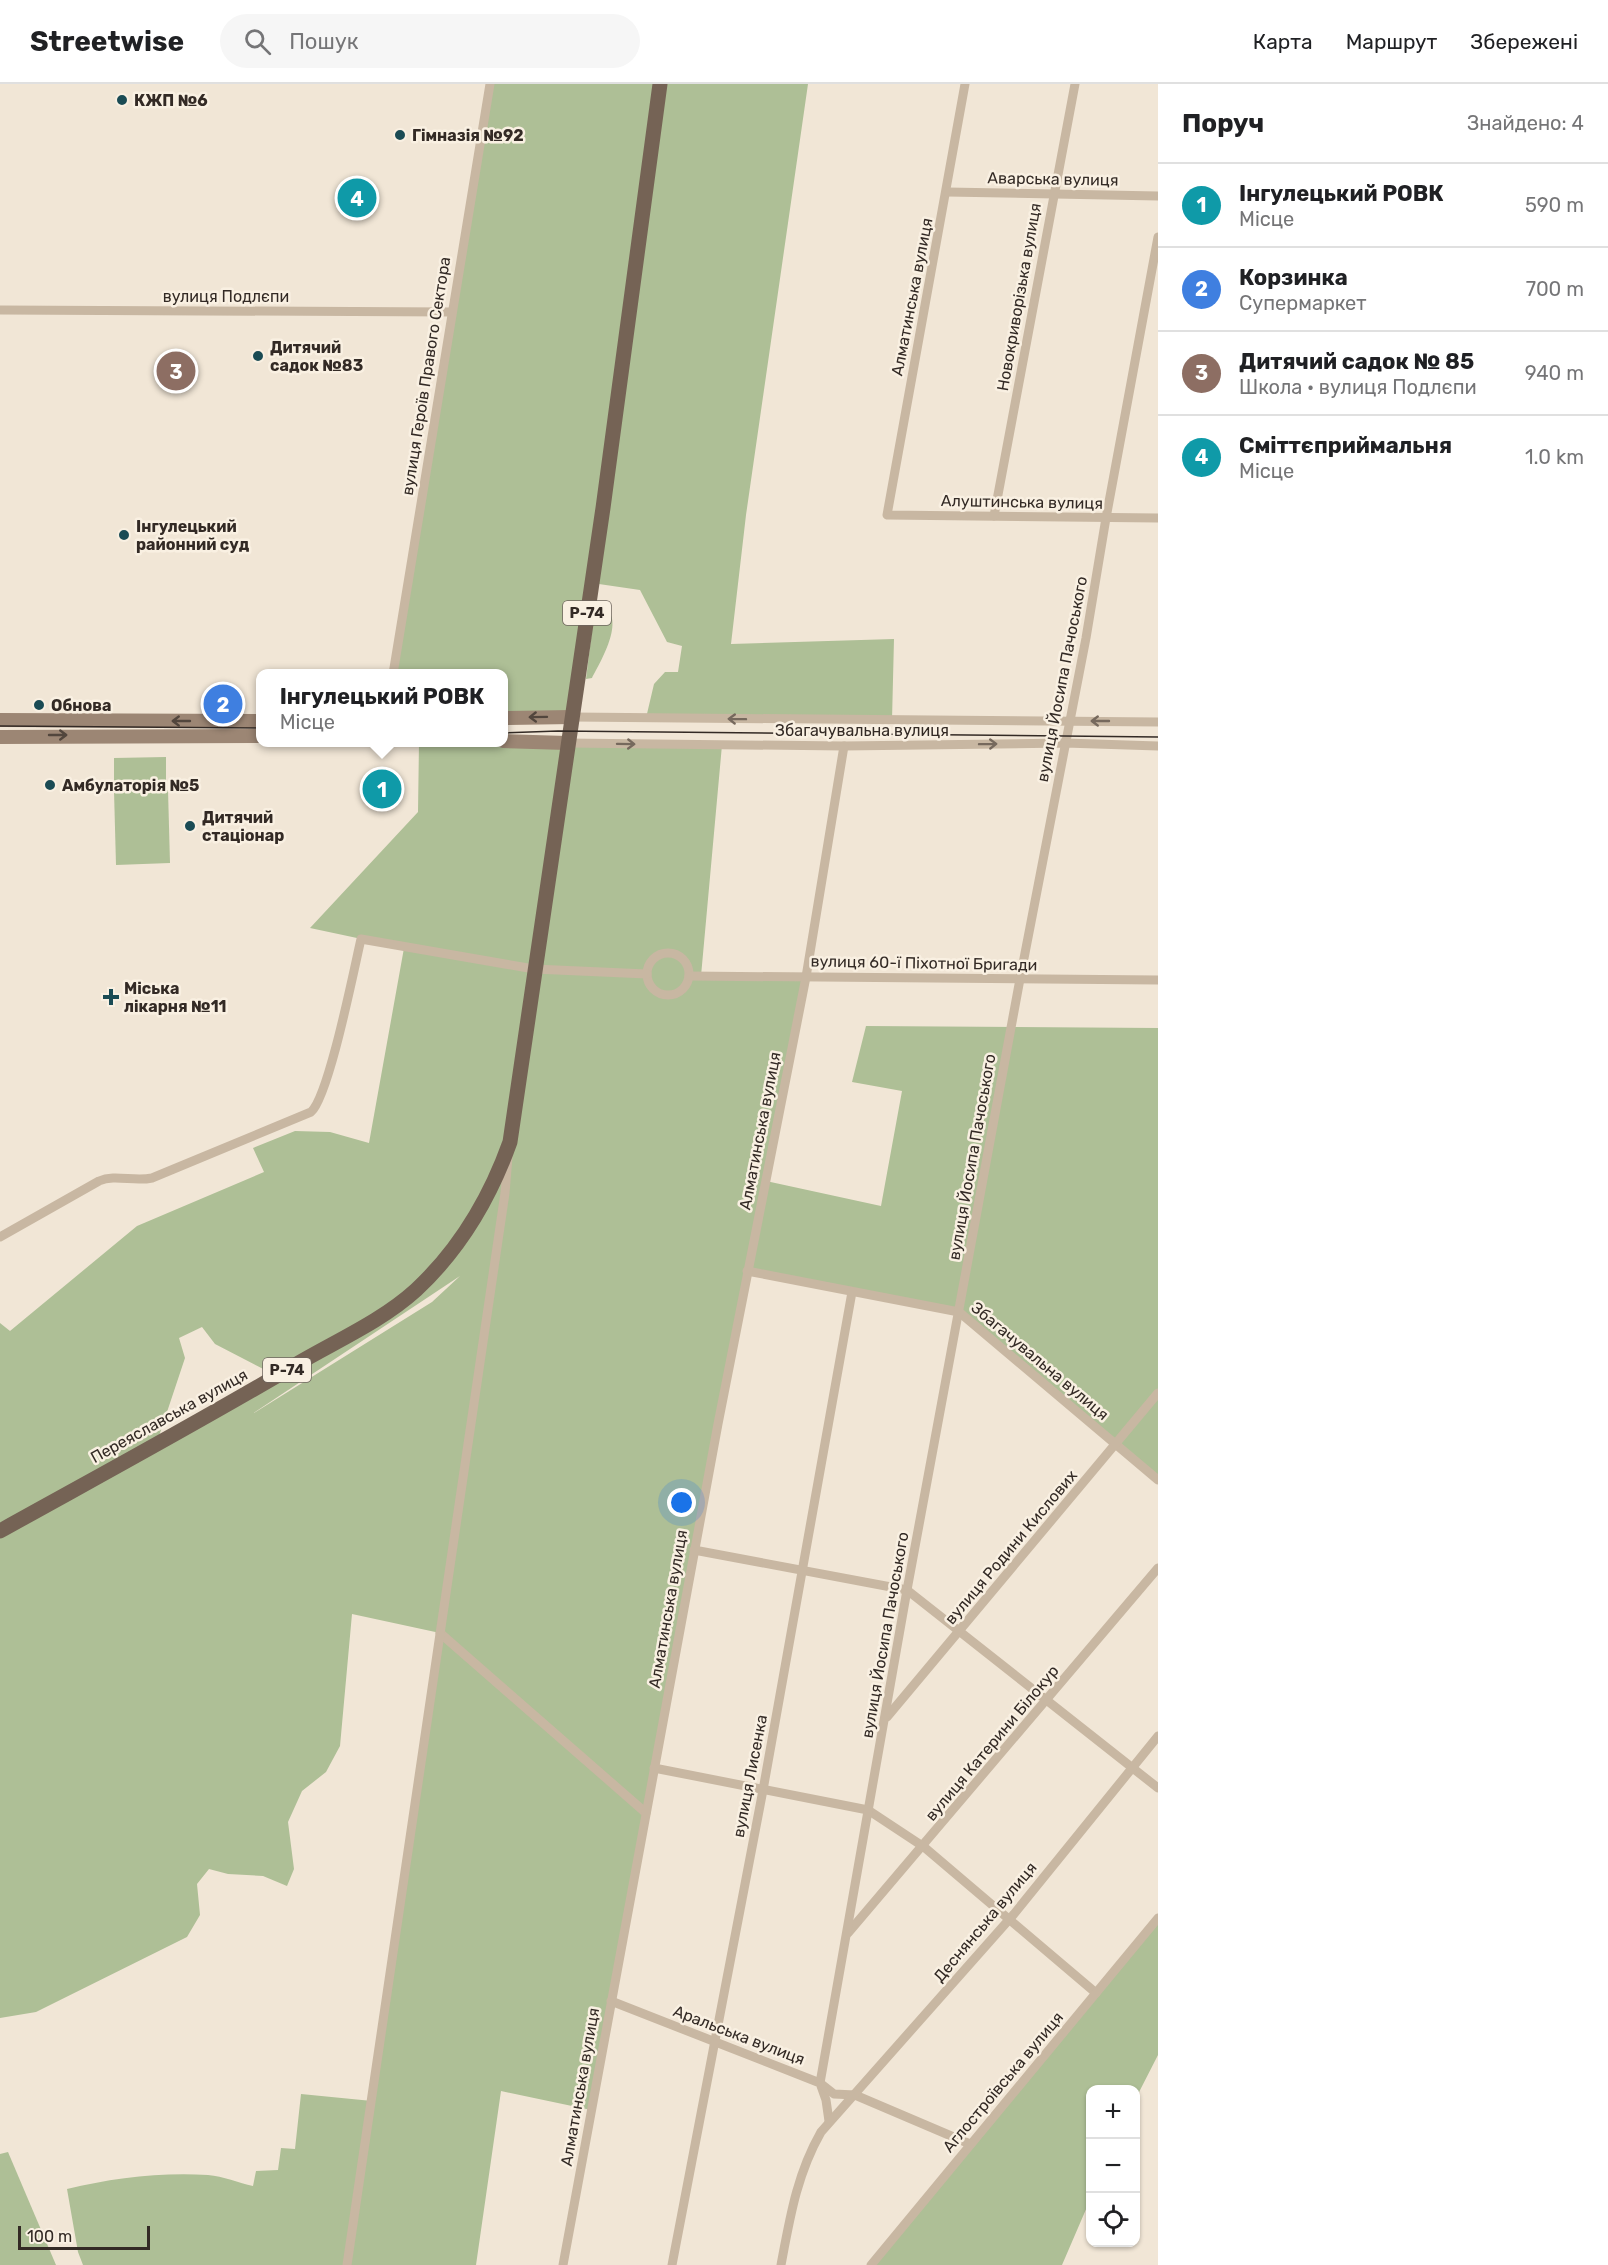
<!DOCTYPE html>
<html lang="uk">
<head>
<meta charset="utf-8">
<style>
	:root { --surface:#fff; --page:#f6f6f6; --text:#202124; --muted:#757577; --line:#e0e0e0; --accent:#1a4b54 }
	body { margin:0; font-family:Rubik,sans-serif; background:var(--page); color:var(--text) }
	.controls { position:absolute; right:18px; bottom:18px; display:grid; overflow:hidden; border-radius:12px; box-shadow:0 2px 4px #0004 }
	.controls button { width:54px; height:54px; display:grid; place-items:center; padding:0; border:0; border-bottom:2px solid var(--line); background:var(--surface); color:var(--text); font:30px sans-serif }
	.scale { position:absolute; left:18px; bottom:15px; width:132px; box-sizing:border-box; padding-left:6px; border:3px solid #332a25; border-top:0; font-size:16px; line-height:21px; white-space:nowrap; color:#332a25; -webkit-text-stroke:4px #f9f0e2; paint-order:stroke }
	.you { position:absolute; left:682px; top:1419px; width:21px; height:21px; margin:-15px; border:4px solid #fff; border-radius:50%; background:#1a73e8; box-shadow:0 0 0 9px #1a73e833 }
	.badge { display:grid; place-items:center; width:39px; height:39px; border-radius:50%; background:var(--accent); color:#fff; font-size:20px; font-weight:700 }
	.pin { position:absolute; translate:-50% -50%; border:3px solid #fff; box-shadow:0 2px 6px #0006 }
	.popup { position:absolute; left:256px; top:585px; width:252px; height:78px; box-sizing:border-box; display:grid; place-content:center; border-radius:12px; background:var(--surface); filter:drop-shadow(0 2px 4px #0005); font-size:20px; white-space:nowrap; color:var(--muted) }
	.popup b { font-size:22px; color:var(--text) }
	.popup::after { content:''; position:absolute; left:50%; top:100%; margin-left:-12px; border:12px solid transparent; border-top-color:var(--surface) }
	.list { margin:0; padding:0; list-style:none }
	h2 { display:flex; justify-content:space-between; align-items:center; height:78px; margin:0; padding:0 24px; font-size:26px }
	h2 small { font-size:20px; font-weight:400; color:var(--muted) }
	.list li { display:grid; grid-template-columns:39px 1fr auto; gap:18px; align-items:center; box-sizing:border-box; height:84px; padding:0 24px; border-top:2px solid var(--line) }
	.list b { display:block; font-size:22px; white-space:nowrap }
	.list p { margin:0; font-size:20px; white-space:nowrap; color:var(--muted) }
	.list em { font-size:20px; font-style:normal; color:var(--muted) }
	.icon { flex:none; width:33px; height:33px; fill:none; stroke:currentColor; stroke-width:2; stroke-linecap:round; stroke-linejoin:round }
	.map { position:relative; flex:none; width:1158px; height:2181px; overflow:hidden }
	header { display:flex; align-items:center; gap:36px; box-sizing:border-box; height:84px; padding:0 30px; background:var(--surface); border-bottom:2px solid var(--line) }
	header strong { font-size:28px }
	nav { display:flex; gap:33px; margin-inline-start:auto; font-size:21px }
	.search { width:420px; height:54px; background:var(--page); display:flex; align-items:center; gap:15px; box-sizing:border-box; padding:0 21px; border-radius:33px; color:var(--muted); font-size:22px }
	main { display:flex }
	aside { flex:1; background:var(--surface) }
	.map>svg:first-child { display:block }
	.green { fill:#aebf96; fill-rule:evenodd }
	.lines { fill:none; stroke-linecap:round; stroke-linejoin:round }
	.minor { stroke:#c8b7a2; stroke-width:9 }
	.secondary { stroke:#9c8674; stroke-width:14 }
	.primary { stroke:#756355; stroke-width:15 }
	.tram { stroke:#332a25; stroke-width:1.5 }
	.oneway { stroke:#52463d }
	.oneway2 { stroke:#76695d }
	.poi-dot { fill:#1a4b54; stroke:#f9f0e2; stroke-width:2 }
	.labels { text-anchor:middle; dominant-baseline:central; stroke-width:5; stroke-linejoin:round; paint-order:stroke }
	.shield { fill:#f9f0e2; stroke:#6e655e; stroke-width:1.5 }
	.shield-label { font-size:15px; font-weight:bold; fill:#332a25 }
	.poi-label { font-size:16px; font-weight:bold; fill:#332a25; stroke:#f9f0e2; text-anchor:start }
	.street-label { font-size:16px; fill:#332a25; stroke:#f9f0e2 }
</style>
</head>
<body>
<header>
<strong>Streetwise</strong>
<div class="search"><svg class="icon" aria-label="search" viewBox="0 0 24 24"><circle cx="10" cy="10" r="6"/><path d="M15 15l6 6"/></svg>Пошук</div>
<nav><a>Карта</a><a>Маршрут</a><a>Збережені</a></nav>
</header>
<main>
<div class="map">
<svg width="1158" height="2181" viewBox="0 0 1158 2181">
	<rect width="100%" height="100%" fill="#f1e6d6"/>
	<!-- green -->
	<g class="green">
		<path d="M490,0h318l-62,431 -15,129 163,-5 -2,81 -246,-2 8,-34 11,-12h13l4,-26 -15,-4 -27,-52 -48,-7 -20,134 -68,1 -1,-44h-110z"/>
		<path d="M599,521c30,9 2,56 -7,73l-6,1 8,-65z"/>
		<path d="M419,659l303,2 -21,231 105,1 -40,204 115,25 21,-115 -50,-9 14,-56 292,2v452l-198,-168 -213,-41 -156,839 -90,-19 -25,174h-393l-5,-13 -11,-63c45,-11 94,-17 141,-14 15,1 31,8 45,11l3,-15 22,-1 3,-22 14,1 6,-55 71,7 68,-468 -88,-19 -12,132 -14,26 -24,19 -14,31 6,47 -7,17 -24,-10 -35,-2 -19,-5 -12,15 3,31 -13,22 -151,75 -36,6v-695l10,8 127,-105 127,-54 -11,-24 42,-17 35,1 39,11 35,-195 -94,-20 108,-116zM460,1192l-28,26 -178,111 1,-1zM202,1243l13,17 62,32 -120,66 28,-84 -6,-20z"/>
		<path d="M166,673v25h-52v-24z"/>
		<path d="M168,706l2,73 -54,2 -2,-74z"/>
		<path d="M1158,1834v137l-22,43v-8h-46v110l-28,65h-191z"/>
		<path d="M8,2068l48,113h-56v-111z"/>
	</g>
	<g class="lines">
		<!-- minor -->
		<g class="minor">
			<path d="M965,0l-78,431 271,3"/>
			<path d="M947,108l211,4"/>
			<path d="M0,226l452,2"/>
			<path d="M994,432l81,-432"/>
			<path d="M393,590l97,-590"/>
			<path d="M572,633l586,5"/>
			<path d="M567,659l277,3 221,-3 93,3"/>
			<circle cx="668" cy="890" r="21"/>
			<path d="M689,892l469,4"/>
			<path d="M0,1153l99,-56c16,-7 35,1 53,-3l159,-66c18,-16 43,-143 50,-173l173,30 113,5"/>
			<path d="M747,1187l212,41 199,168"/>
			<path d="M694,1466l213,40 251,198"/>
			<path d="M440,1549l206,180"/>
			<path d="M887,1633l271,-324"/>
			<path d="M654,1684l214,42 56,37 172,146"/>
			<path d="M848,1849l310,-365"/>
			<path d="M611,1917l209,82 6,17 3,21"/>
			<path d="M970,2060l-115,-49 -21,-1 -14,-11 87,-493 113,-611 66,-341 20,-120 52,-281"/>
			<path d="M347,2181l158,-1072 3,-36"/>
			<path d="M563,2181l155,-841 88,-447 38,-231"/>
			<path d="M672,2181l91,-475 89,-498"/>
			<path d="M781,2181c9,-48 16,-91 40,-133l193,-218 144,-178"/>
			<path d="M871,2181l287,-347"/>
		</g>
		<!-- secondary -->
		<g class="secondary">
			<path d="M503,634l69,-1"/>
			<path d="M0,636l260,1"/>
			<path d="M0,653l260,-1"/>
			<path d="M503,657l64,2"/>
		</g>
		<!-- primary -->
		<path class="primary" d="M0,1447c99,-55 199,-109 297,-167 39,-23 85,-43 119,-74 44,-41 74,-92 94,-148l93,-634 57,-424"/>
		<!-- tram -->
		<g class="tram">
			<path d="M0,642l260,2"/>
			<path d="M503,649l55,-2 600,6"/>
		</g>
	</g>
	<!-- one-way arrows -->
	<defs><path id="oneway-shaft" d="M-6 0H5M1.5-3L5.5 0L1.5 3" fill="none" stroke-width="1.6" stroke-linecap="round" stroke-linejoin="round" transform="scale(1.5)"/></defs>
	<g class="oneway">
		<use href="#oneway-shaft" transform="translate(538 633) rotate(179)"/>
		<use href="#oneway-shaft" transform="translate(181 637) rotate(180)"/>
		<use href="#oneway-shaft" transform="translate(58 651)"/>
	</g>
	<g class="oneway2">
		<use href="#oneway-shaft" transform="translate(737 635) rotate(-179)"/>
		<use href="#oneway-shaft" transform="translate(1100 637) rotate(-180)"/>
		<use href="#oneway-shaft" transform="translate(626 660) rotate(1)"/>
		<use href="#oneway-shaft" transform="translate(988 660) rotate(-1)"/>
	</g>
	<!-- markers -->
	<g class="poi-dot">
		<circle cx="122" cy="16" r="6"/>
		<circle cx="400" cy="51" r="6"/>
		<circle cx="258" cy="272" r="6"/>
		<circle cx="124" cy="451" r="6"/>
		<circle cx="39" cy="621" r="6"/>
		<circle cx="50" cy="701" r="6"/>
		<circle cx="190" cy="742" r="6"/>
		<path d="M108 904h6v6h6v6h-6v6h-6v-6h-6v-6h6z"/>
	</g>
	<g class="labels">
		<!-- shield labels -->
		<g class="shield">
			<rect x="563" y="517" width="48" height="24" rx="4.5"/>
			<rect x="263" y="1274" width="48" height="24" rx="4.5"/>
		</g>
		<g class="shield-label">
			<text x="587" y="529">Р-74</text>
			<text x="287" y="1286">Р-74</text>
		</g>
		<!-- poi labels -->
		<g class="poi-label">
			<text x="134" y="16">КЖП №6</text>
			<text x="412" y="51">Гімназія №92</text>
			<text x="270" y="263">Дитячий<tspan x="270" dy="18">садок №83</tspan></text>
			<text x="136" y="442">Інгулецький<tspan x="136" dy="18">районний суд</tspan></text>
			<text x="51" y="621">Обнова</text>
			<text x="62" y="701">Амбулаторія №5</text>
			<text x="202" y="733">Дитячий<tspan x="202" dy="18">стаціонар</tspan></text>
			<text x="124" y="904">Міська<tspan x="124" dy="18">лікарня №11</tspan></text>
		</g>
		<!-- street labels -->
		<g class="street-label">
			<text transform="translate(1053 95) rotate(1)">Аварська вулиця</text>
			<text x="226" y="212">вулиця Подлєпи</text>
			<text transform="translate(912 213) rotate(-79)">Алматинська вулиця</text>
			<text transform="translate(1019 213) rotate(-80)">Новокриворізька вулиця</text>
			<text transform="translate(426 292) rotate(-81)">вулиця Героїв Правого Сектора</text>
			<text transform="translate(1022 418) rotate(1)">Алуштинська вулиця</text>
			<text transform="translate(1062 595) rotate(-79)">вулиця Йосипа Пачоського</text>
			<text x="862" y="646">Збагачувальна вулиця</text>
			<text transform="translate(924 879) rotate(1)">вулиця 60-ї Піхотної Бригади</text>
			<text transform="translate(760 1047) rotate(-79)">Алматинська вулиця</text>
			<text transform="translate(972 1073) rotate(-80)">вулиця Йосипа Пачоського</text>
			<text transform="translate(1040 1277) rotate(40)">Збагачувальна вулиця</text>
			<text transform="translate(169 1332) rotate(-29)">Переяславська вулиця</text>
			<text transform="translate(1011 1463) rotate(-50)">вулиця Родини Кислових</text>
			<text transform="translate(668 1525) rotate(-80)">Алматинська вулиця</text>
			<text transform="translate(885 1551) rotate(-80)">вулиця Йосипа Пачоського</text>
			<text transform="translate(992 1659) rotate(-50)">вулиця Катерини Білокур</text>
			<text transform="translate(750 1692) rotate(-79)">вулиця Лисенка</text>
			<text transform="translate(985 1838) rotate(-50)">Деснянська вулиця</text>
			<text transform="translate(739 1951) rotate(21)">Аральська вулиця</text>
			<text transform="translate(1003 1998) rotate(-50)">Аглостроївська вулиця</text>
			<text transform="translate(580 2003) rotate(-80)">Алматинська вулиця</text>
		</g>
	</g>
</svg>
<div class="controls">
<button>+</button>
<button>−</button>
<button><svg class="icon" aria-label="locate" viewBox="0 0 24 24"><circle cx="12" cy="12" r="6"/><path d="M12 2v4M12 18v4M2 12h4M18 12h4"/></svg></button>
</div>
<div class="scale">100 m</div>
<div class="you"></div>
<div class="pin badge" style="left:382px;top:705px;background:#0f9aa8">1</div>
<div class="popup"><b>Інгулецький РОВК</b>Місце</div>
<div class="pin badge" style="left:223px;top:620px;background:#3f7fe0">2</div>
<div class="pin badge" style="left:176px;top:287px;background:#8d6e63">3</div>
<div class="pin badge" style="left:357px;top:114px;background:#0f9aa8">4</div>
</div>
<aside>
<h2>Поруч<small>Знайдено: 4</small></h2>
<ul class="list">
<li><span class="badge" style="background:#0f9aa8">1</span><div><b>Інгулецький РОВК</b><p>Місце</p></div><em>590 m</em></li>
<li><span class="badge" style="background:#3f7fe0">2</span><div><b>Корзинка</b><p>Супермаркет</p></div><em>700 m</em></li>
<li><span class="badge" style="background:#8d6e63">3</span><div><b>Дитячий садок № 85</b><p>Школа · вулиця Подлєпи</p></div><em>940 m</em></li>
<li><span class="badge" style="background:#0f9aa8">4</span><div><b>Сміттєприймальня</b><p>Місце</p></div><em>1.0 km</em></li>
</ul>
</aside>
</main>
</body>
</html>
